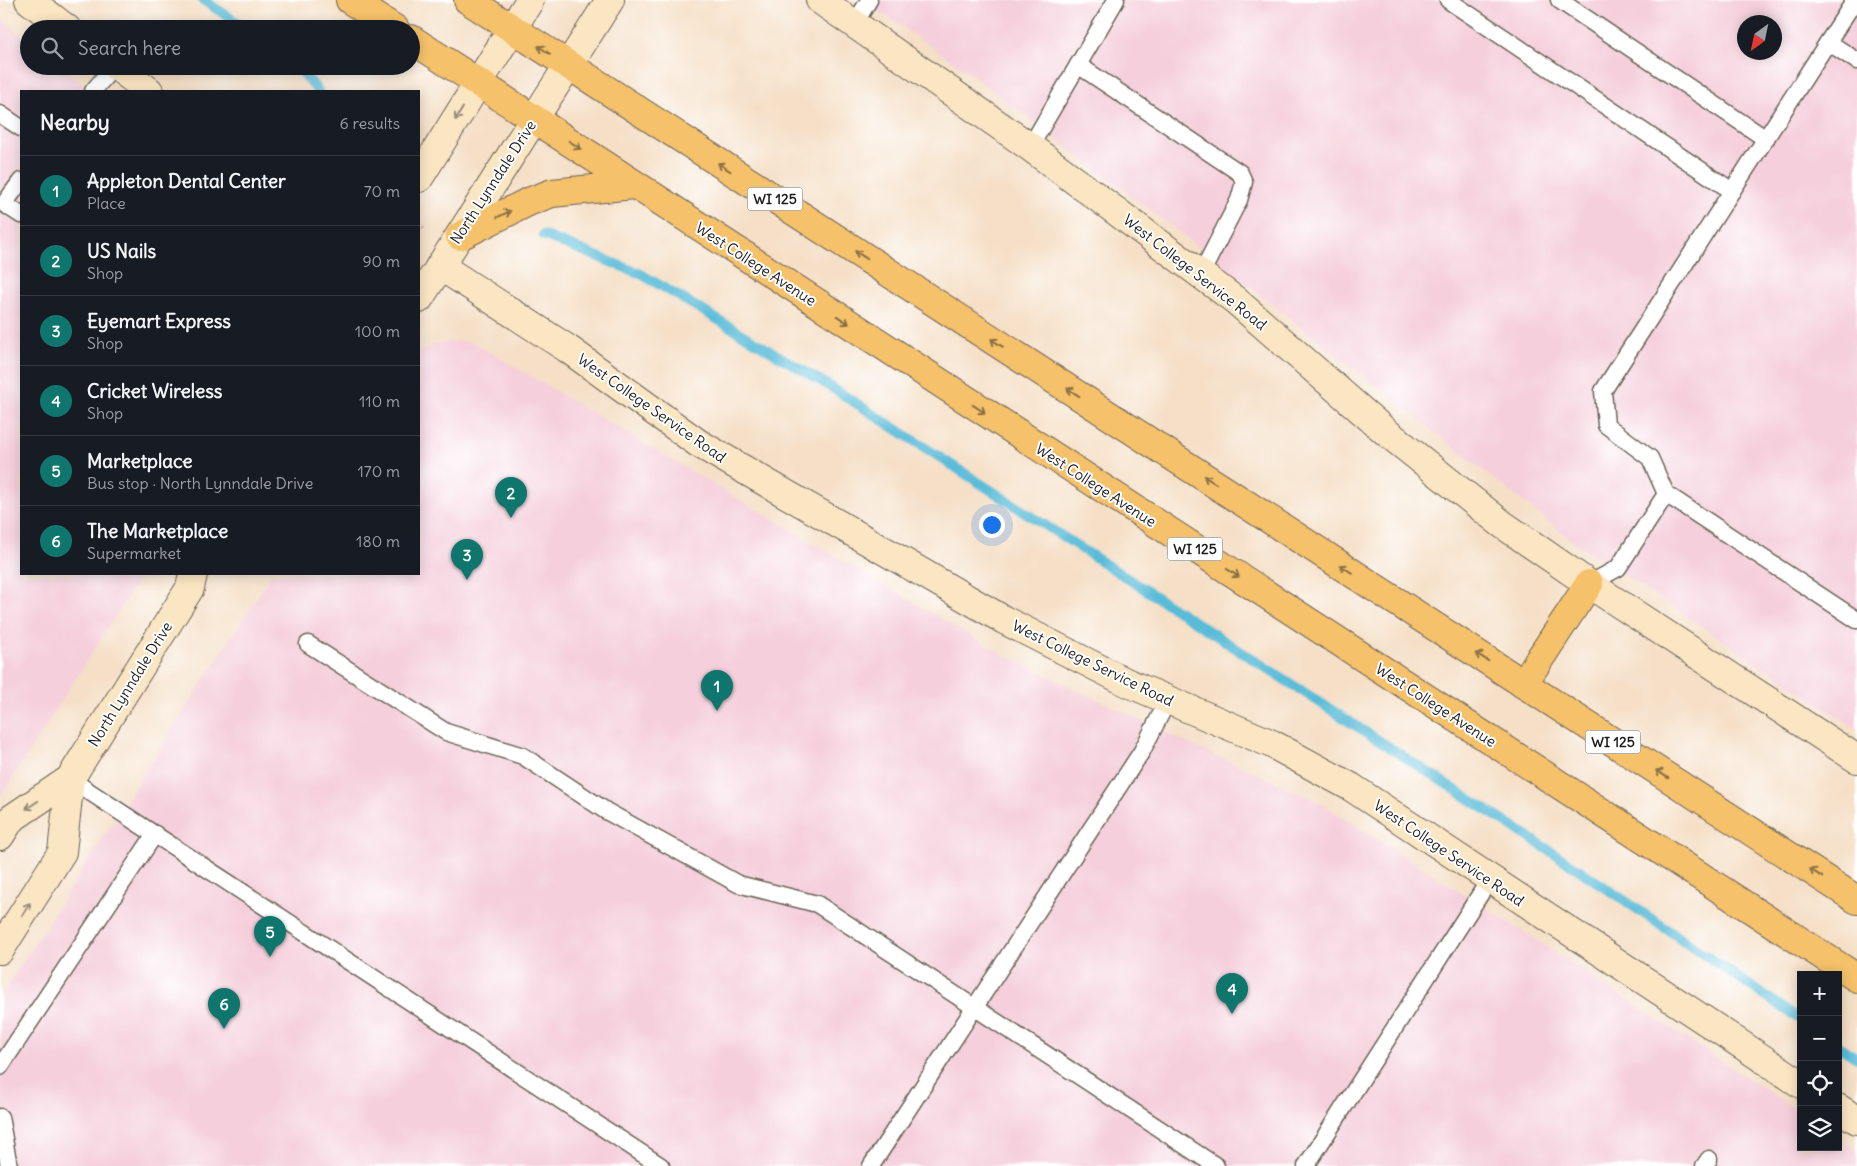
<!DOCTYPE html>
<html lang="en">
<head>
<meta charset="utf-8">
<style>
	:root { --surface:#171b24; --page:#242831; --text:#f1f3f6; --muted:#9ea1a6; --line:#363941; --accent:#0f766e }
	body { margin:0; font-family:Delius,sans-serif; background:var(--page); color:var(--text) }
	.controls { position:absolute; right:15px; bottom:15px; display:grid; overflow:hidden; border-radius:0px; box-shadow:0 2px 12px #0003 }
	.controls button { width:45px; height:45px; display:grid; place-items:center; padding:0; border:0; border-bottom:1px solid var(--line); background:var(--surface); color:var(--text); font:25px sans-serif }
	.compass { position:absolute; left:1737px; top:15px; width:45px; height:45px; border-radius:50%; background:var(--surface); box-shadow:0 2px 12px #0003; rotate:213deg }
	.you { position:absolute; left:991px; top:524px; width:18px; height:18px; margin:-12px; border:4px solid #fff; border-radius:50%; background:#1a73e8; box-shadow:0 0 0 8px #1a73e833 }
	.badge { display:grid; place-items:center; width:32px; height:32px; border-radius:50%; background:var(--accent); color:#fff; font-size:16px; font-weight:700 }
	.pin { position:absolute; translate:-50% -41px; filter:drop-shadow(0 1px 2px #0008) }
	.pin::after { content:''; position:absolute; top:26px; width:18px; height:15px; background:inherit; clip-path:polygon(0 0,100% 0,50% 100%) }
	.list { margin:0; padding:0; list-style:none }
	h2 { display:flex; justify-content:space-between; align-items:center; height:65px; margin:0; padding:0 20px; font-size:21px }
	h2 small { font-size:16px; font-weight:400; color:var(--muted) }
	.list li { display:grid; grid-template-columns:32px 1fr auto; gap:15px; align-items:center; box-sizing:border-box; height:70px; padding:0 20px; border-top:1px solid var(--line) }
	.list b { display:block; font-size:19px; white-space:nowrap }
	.list p { margin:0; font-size:16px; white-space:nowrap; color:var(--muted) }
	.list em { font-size:16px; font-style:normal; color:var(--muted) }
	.icon { flex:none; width:28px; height:28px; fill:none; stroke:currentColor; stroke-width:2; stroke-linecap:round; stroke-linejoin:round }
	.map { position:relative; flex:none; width:1857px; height:1166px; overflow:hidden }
	.search { position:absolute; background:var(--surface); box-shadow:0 2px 12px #0003; left:20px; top:20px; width:400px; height:55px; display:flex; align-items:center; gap:12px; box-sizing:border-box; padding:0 18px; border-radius:28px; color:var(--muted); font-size:19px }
	.panel { position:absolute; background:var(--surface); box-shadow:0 2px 12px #0003; left:20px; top:90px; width:400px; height:485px; border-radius:0px }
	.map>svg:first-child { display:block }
	.built { fill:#f5cfdb; fill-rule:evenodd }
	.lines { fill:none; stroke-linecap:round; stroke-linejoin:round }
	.stream { stroke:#59bbd8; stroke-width:10 }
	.lane-casing { stroke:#686058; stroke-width:19 }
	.secondary-casing { stroke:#686058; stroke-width:30 }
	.primary-casing { stroke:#686058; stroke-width:30 }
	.path { stroke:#686058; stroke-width:3; stroke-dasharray:1 4; stroke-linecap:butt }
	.lane { stroke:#fff; stroke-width:16 }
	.secondary { stroke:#fbe6c4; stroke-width:28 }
	.primary { stroke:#f5c16b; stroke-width:28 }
	.oneway { stroke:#886e44 }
	.oneway2 { stroke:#978b78 }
	.labels { text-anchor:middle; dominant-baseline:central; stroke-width:4; stroke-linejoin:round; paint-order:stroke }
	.shield { fill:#fff; stroke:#606060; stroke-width:1 }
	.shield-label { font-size:14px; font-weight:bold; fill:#1c1c1c }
	.street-label { font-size:15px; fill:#1c1c1c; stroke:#fff }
</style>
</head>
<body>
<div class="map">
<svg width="1857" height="1166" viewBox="0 0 1857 1166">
	<rect width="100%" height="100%" fill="#fff"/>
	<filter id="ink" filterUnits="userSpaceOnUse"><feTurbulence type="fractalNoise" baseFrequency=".02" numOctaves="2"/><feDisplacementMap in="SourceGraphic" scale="10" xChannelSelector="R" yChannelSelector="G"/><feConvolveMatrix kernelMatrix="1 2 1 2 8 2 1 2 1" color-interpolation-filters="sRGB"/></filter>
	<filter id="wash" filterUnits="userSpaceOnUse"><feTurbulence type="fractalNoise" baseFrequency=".0096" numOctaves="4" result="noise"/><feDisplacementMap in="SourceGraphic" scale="20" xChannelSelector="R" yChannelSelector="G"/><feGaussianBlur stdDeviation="1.12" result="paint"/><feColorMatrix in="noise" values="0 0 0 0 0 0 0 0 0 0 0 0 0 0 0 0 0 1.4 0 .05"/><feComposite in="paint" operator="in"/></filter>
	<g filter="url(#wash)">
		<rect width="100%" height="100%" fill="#f5dfc6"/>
		<!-- built -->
		<g class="built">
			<path d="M862,0h995v729l-283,-187 -335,-264 -275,-209zM1744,22h30v30h-30z"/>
			<path d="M0,18l29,23v25h31l31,25h-70v483h121l-142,224z"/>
			<path d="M459,341l15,2 521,307 199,96 120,53 211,134 276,180v34h37v-9l19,12v16h-1857v-168l272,-424h147v-222l17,-8z"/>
		</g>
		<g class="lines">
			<!-- stream -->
			<g class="stream">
				<path d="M203,0l44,29"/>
				<path d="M297,66l21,25"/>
				<path d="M543,235l98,39 190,113 747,482 223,151"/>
				<path d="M1838,1046l19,12"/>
			</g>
		</g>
	</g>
	<g filter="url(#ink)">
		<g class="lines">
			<!-- lane casing -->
			<g class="lane-casing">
				<g id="lane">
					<path d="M1448,0l284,191"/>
					<path d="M1559,0l207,139"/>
					<path d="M854,25l15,-25"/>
					<path d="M1828,42l29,19"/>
					<path d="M1078,65l162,108 4,9 -5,18 -38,74"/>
					<path d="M93,91l21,-25"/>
					<path d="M0,114l21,14"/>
					<path d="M1030,147l86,-147"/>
					<path d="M21,181l-17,23 17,11"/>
					<path d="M1666,494l-16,-36 -44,-33 -3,-34 252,-391"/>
					<path d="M1589,584l29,-16 48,-74 191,126"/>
					<path d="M308,644l138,88 77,24 83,55 132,73 79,20 399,262"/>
					<path d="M70,779l591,387"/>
					<path d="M0,1067l155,-233"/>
					<path d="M0,1117l9,49"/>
					<path d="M871,1166l271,-415 26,-51"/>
					<path d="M1306,1166l184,-287"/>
					<path d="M1704,1166l5,-7"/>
				</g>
			</g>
			<!-- secondary casing -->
			<g class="secondary-casing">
				<g id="secondary">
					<path d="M29,0l38,29"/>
					<path d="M820,0l210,147 205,153 150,131 117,93 87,60 268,175"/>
					<path d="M116,66l33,25"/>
					<path d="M419,178l111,-178"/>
					<path d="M440,266l128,83 130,94 306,177 124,63 144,61 79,43 450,297"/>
					<path d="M419,299l191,-299"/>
					<path d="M0,836l11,-17 59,-40 120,-191 3,-14"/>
					<path d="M0,950l62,-98 8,-73"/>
					<path d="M1838,1108l19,12"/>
				</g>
			</g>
			<!-- primary casing -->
			<g class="primary-casing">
				<g id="primary">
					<path d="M350,0l45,29"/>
					<path d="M468,0l1389,900"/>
					<path d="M411,39l1446,939"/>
					<path d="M460,236l68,-34 24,-9 82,-8"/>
					<path d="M1523,684l66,-100"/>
				</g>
			</g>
			<!-- path -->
			<path class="path" d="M419,224l7,5"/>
			<!-- lane -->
			<use href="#lane" class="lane"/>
			<!-- secondary -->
			<use href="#secondary" class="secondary"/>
			<!-- primary -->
			<use href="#primary" class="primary"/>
		</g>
		<!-- one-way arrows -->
		<defs><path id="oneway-shaft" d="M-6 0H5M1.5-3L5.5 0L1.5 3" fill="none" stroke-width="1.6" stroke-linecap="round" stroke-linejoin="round" transform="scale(1.25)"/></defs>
		<g class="oneway">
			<use href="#oneway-shaft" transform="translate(544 50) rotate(-146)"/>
			<use href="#oneway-shaft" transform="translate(575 145) rotate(34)"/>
			<use href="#oneway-shaft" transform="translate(724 167) rotate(-147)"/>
			<use href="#oneway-shaft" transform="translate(504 214) rotate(-27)"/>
			<use href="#oneway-shaft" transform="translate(861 255) rotate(-147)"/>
			<use href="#oneway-shaft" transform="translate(843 320) rotate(33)"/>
			<use href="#oneway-shaft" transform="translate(997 343) rotate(-147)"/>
			<use href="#oneway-shaft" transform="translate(1073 392) rotate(-147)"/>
			<use href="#oneway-shaft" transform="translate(979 409) rotate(33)"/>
			<use href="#oneway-shaft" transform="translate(1210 480) rotate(-147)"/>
			<use href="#oneway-shaft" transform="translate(1346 569) rotate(-147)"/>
			<use href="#oneway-shaft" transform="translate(1233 573) rotate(33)"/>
			<use href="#oneway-shaft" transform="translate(1482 657) rotate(-147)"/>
			<use href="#oneway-shaft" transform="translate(1662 774) rotate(-147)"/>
			<use href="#oneway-shaft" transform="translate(1816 873) rotate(-147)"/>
		</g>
		<g class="oneway2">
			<use href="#oneway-shaft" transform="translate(459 114) rotate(122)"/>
			<use href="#oneway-shaft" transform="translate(32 805) rotate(146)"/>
			<use href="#oneway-shaft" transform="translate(26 909) rotate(-58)"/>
		</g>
	</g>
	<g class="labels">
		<!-- shield labels -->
		<g class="shield">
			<rect x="747.5" y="187.5" width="55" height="23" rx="4"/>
			<rect x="1167.5" y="537.5" width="55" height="23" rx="4"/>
			<rect x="1585.5" y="730.5" width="55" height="23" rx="4"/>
		</g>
		<g class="shield-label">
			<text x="775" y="199">WI 125</text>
			<text x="1195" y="549">WI 125</text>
			<text x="1613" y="742">WI 125</text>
		</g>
		<!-- street labels -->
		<g class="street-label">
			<text transform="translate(493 182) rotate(-57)">North Lynndale Drive</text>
			<text transform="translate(756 264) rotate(33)">West College Avenue</text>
			<text transform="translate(1195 272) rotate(38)">West College Service Road</text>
			<text transform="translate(652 408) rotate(35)">West College Service Road</text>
			<text transform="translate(1096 485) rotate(33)">West College Avenue</text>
			<text transform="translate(1093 663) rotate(26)">West College Service Road</text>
			<text transform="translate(130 684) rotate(-58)">North Lynndale Drive</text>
			<text transform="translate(1436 705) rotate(33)">West College Avenue</text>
			<text transform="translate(1449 853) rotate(34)">West College Service Road</text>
		</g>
	</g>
</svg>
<div class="controls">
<button>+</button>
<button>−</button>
<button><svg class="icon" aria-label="locate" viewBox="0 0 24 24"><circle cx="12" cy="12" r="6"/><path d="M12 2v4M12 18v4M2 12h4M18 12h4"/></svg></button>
<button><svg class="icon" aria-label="layers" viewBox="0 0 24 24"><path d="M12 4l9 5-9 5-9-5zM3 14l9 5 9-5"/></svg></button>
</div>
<svg class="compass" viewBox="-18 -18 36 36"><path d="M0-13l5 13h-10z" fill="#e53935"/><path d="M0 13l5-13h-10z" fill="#9ea1a6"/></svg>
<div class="you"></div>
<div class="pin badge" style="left:717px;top:711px">1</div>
<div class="pin badge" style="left:511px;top:518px">2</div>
<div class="pin badge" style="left:467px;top:580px">3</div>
<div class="pin badge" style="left:1232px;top:1014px">4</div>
<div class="pin badge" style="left:270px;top:957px">5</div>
<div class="pin badge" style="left:224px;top:1029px">6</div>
<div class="search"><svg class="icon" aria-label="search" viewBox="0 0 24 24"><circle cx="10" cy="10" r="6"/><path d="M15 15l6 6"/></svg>Search here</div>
<section class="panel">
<h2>Nearby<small>6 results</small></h2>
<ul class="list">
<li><span class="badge">1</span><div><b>Appleton Dental Center</b><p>Place</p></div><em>70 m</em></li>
<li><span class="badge">2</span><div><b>US Nails</b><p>Shop</p></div><em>90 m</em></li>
<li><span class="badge">3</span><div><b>Eyemart Express</b><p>Shop</p></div><em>100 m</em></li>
<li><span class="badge">4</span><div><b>Cricket Wireless</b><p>Shop</p></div><em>110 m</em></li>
<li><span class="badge">5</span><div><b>Marketplace</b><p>Bus stop · North Lynndale Drive</p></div><em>170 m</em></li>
<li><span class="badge">6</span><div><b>The Marketplace</b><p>Supermarket</p></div><em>180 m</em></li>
</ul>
</section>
</div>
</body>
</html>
